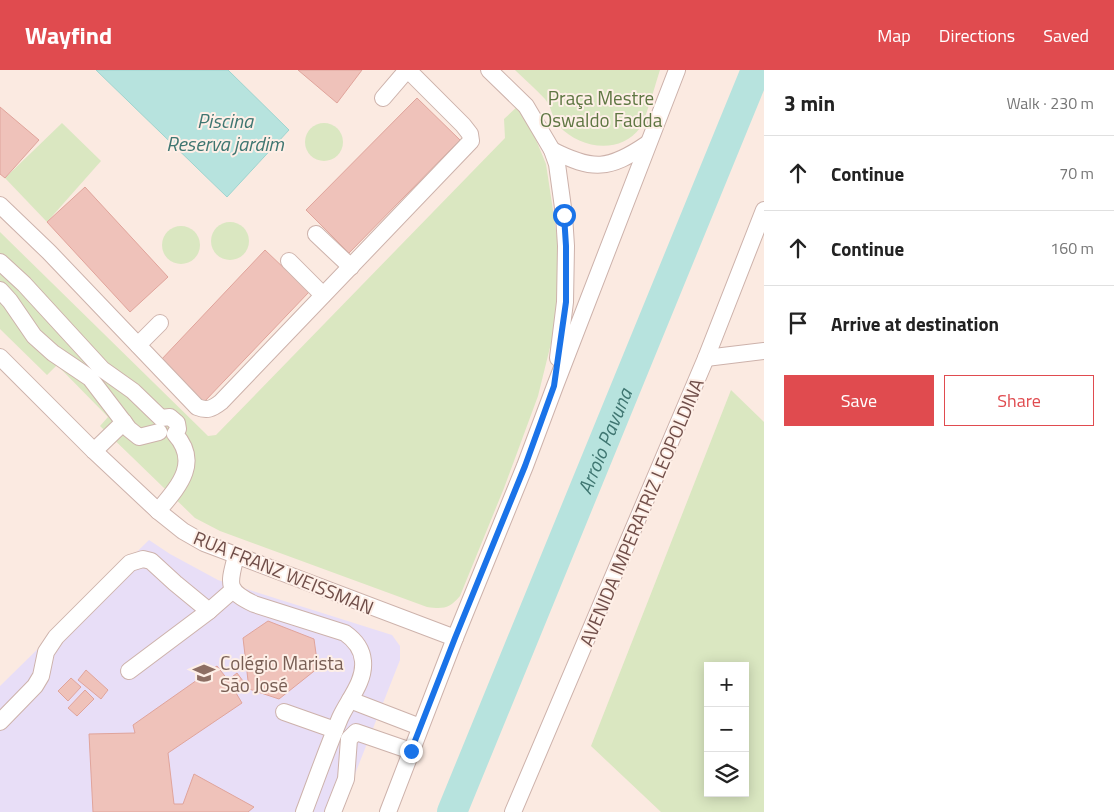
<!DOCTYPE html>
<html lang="en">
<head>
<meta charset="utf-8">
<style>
	:root { --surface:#fff; --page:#f6f6f6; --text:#222; --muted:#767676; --line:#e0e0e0; --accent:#e04b4f }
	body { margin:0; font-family:"Titillium Web",sans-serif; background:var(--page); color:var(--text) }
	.controls { position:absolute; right:15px; bottom:15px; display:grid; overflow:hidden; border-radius:0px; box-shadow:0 2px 12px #0003 }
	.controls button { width:45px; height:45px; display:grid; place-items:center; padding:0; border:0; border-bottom:1px solid var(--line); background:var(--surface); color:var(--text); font:25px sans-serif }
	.stop { position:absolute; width:15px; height:15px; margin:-11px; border:4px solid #1a73e8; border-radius:50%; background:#fff }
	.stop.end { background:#1a73e8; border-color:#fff; box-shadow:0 1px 5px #0008 }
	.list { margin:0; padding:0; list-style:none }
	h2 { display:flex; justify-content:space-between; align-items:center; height:65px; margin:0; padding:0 20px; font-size:21px }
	h2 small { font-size:16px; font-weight:400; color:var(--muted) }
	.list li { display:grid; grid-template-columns:32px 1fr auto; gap:15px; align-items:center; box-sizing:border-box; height:75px; padding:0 20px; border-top:1px solid var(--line) }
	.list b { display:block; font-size:19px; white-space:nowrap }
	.list em { font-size:16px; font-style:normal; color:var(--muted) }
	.actions { display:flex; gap:10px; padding:15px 20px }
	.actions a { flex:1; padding:11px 0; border:1px solid var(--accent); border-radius:0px; text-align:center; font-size:18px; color:var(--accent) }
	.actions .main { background:var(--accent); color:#fff }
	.icon { flex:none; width:28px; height:28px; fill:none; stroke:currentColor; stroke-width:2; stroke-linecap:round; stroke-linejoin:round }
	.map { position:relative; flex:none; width:764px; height:742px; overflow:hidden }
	header { display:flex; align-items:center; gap:30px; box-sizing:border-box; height:70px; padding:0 25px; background:var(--accent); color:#fff }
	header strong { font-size:24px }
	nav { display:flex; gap:28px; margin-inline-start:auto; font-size:18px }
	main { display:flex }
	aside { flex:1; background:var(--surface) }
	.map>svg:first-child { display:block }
	.education { fill:#e8def7 }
	.green { fill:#dae7c1; fill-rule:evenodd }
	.water { fill:#b7e3de; stroke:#9ed4cf }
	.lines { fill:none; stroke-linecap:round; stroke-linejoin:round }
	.river { stroke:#b7e3de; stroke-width:30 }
	.building { fill:#efc2ba; stroke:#e0a49b }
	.minor-casing { stroke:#cdb2ab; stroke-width:18 }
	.minor { stroke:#fff; stroke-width:16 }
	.route { stroke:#1a73e8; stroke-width:6 }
	.labels { text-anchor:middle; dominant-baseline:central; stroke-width:4; stroke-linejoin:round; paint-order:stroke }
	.park-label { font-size:19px; fill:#5e7642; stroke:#feefe7 }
	.street-label { font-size:19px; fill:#704e49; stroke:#feefe7 }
	.education-label { font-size:19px; fill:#785e54; stroke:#feefe7; text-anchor:start }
	.water-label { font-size:20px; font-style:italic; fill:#3f7671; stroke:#feefe7 }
</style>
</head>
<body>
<header>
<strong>Wayfind</strong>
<nav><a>Map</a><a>Directions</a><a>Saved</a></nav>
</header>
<main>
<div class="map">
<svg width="764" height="742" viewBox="0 0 764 742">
	<rect width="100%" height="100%" fill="#fbeae1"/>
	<!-- education -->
	<path class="education" d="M149,470l21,14 48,26 174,55 8,11v14l-60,152h-340v-126z"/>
	<!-- green -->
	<g class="green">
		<path d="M515,0h145c-4,12 -14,49 -20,58 -20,27 -60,21 -81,-2 -7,-7 -7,-19 -14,-27 -9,-10 -20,-19 -30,-29z"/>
		<path d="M519,35l10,18 17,41 13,86 -2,69 -19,77 -34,92 -44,108c-11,13 -17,13 -33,11l-207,-76 -25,-13 -95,-92 8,-9 -51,-52 -10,10 -47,-46v-97l204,200 4,4 8,-1 289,-297 -1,-19z"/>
		<path d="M62,53l39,38 -54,61 -42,-44z"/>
		<circle cx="324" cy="72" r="19"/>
		<circle cx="230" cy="171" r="19"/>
		<circle cx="181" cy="175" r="19"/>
		<path d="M731,320l33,32v390h-103l-70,-66zM708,596h37v127h-37z"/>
	</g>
	<!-- water -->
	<path class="water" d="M96,0h132l61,60 -62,67z"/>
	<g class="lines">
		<!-- river -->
		<path class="river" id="s1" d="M452,742l304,-742"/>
	</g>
	<!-- building -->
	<g class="building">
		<path d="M298,0h64l-25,33z"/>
		<path d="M417,28l43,42 -111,113 -43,-43z"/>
		<path d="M0,37l39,33 -34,38 -5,-4z"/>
		<path d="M85,117l83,90 -38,35 -83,-90z"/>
		<path d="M265,180l44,42 -105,110 -44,-41z"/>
		<path d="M268,551l46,18 4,29 -39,31 -30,-10 -6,-51z"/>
		<path d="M217,596l11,14 9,-7 6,8 -10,7 9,15 -74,50 6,51h9l11,-30 60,33 -6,5h-155l-4,-78 46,-1 -2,-8z"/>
		<path d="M86,600l22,20 -7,9 -23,-19z"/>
		<path d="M71,608l10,9 -13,14 -10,-10z"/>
		<path d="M85,620l9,9 -17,17 -9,-8z"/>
	</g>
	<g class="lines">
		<!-- minor casing -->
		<g class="minor-casing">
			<g id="minor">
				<path d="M489,0l37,36 26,44 5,14 7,51 2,31 -1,56 -7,56"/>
				<path d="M383,28l24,-28"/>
				<path d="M552,80c41,21 57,20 95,-6"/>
				<path d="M0,135l49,47 148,155c10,4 15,2 24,-5l250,-261 -1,-7 -7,-9 -55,-55"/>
				<path d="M316,164l35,33"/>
				<path d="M289,191l34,34"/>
				<path d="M0,192l24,22 78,85 31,22 28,27 9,-1 7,6 1,6 -3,5c26,29 3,53 -17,77"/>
				<path d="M0,220l10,11 24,35 19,17 37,25 39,51 10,8 20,-5"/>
				<path d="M138,275l22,-22"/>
				<path d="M0,287l94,94 64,60 25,20 21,12 251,95"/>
				<path d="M706,288l58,-7"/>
				<path d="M94,381l30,-29"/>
				<path d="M236,486c-7,28 -11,34 18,48l91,29c10,7 17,16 18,28 2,21 -15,39 -23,57 -13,31 -24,62 -36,94"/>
				<path d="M129,601l80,-60"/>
				<path d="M350,630l70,27"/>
				<path d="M284,642l51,18"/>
				<path d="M0,652l35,-36 6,-10 5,-24 10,-15 74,-74 13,-4 8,2 24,22 34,28 24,-21"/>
				<path d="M333,742l13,-33 3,-40 7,-7 55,19"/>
				<path d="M388,742l67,-174 70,-172 30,-80 122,-316"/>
				<path d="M513,742l193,-454 58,-148"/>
			</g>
		</g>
		<!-- minor -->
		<use href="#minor" class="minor"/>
	</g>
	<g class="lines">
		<!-- route -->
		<path class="route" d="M411,681l44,-113 70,-172 29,-80 12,-84v-56l-2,-31"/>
	</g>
	<!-- icons -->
	<defs>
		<g id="school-bare" transform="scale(1.725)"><path d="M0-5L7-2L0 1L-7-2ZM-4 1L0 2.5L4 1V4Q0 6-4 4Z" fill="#8d6e63" stroke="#feefe7" stroke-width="2.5" paint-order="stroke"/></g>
	</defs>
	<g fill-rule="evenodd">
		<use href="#school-bare" x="204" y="603"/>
	</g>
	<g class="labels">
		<!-- park labels -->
		<g class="park-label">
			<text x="601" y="27">Praça Mestre<tspan x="601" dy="22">Oswaldo Fadda</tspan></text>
		</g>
		<!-- street labels -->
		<g class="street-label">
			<text transform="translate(641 442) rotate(-67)">AVENIDA IMPERATRIZ LEOPOLDINA</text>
			<text transform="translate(284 502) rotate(22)">RUA FRANZ WEISSMAN</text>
		</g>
		<!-- education labels -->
		<g class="education-label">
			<text x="220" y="592">Colégio Marista<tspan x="220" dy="22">São José</tspan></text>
		</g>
		<!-- water labels -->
		<g class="water-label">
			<text x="225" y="50">Piscina<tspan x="225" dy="23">Reserva jardim</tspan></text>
			<text stroke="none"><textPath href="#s1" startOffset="401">Arroio Pavuna</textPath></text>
		</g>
	</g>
</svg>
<div class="controls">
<button>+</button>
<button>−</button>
<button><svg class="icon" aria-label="layers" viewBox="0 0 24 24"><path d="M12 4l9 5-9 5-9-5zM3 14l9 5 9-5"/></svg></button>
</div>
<div class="stop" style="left:564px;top:145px"></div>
<div class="stop end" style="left:411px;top:681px"></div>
</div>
<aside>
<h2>3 min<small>Walk · 230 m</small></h2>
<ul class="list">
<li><svg class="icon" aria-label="ahead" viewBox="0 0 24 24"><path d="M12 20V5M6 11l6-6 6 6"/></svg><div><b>Continue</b></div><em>70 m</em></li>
<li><svg class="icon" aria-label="ahead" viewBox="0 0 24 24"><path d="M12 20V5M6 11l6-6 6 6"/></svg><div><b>Continue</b></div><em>160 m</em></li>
<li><svg class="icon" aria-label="arrive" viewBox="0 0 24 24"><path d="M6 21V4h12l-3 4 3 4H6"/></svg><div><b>Arrive at destination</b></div></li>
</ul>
<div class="actions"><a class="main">Save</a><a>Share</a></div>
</aside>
</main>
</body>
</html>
